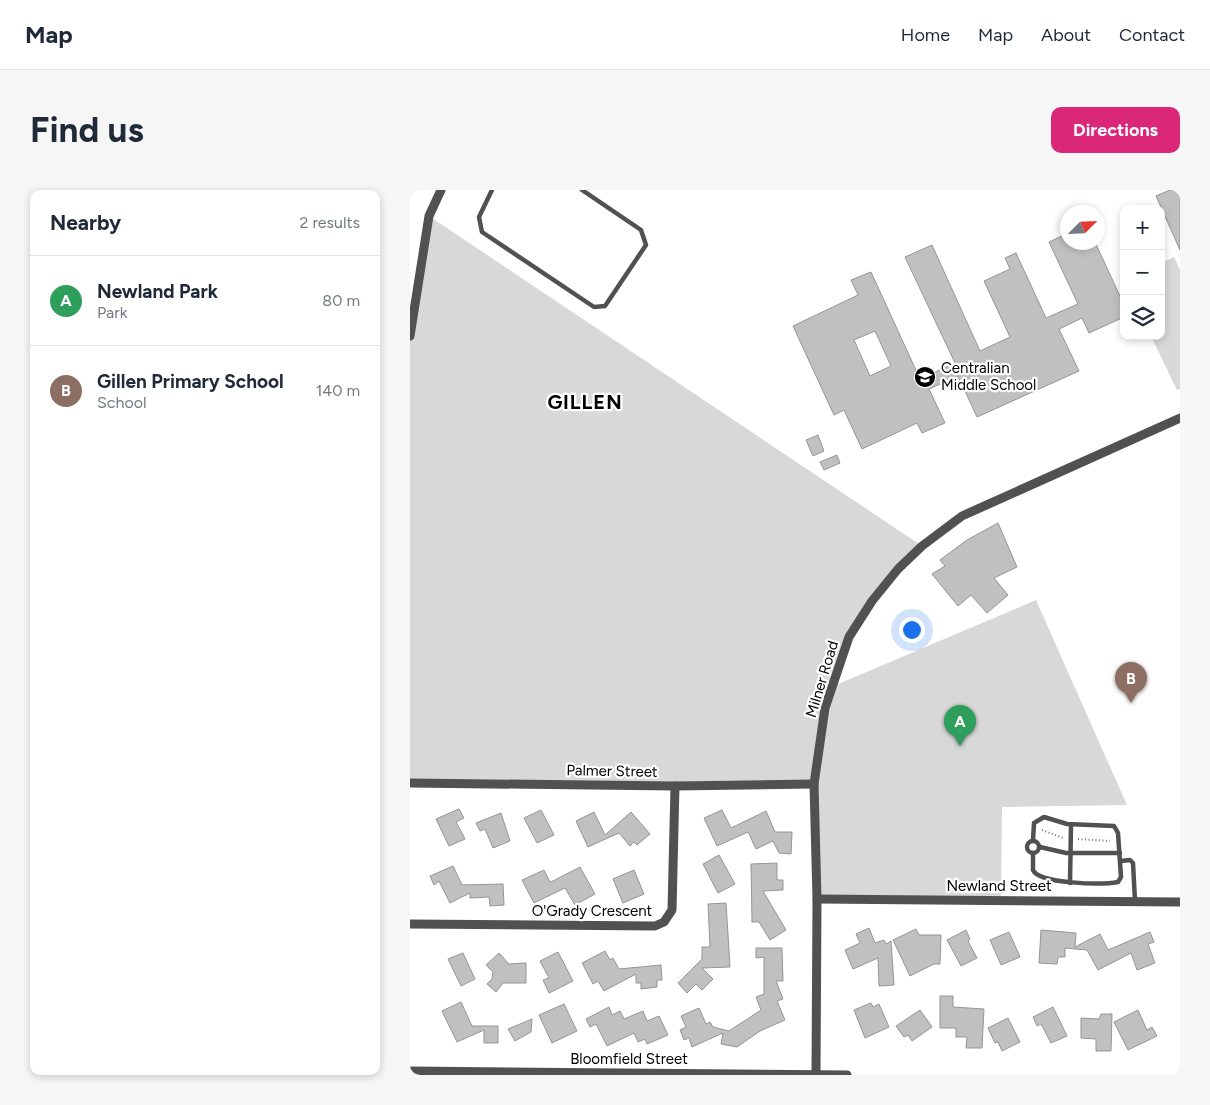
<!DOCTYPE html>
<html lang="en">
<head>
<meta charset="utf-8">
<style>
	:root { --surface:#fff; --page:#f6f6f7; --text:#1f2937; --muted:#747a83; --line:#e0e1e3; --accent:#db2777 }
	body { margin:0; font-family:Figtree,sans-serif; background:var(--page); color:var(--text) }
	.controls { position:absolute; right:15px; top:15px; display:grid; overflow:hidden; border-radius:10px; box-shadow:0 2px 8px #0003 }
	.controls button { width:45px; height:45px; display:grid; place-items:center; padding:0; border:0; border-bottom:1px solid var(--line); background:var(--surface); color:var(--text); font:25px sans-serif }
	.compass { position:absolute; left:650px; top:15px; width:45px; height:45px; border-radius:50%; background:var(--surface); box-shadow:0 2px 8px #0003; rotate:66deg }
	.you { position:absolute; left:501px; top:439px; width:18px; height:18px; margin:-12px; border:4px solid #fff; border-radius:50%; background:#1a73e8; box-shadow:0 0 0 8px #1a73e833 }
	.badge { display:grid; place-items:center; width:32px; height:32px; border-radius:50%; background:var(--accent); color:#fff; font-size:16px; font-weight:700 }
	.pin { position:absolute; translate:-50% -41px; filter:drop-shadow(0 1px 2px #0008) }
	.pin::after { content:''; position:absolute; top:26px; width:18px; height:15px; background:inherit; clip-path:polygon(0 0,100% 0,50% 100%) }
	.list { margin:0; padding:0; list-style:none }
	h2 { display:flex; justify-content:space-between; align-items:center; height:65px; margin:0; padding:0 20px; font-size:21px }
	h2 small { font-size:16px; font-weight:400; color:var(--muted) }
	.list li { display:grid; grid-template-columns:32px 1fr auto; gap:15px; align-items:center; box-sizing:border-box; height:90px; padding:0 20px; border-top:1px solid var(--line) }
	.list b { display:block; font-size:19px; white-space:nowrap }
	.list p { margin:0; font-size:16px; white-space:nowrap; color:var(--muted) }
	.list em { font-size:16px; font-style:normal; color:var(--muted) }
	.icon { flex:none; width:28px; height:28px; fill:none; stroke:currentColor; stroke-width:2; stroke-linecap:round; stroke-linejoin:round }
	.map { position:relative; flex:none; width:770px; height:885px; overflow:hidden; border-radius:10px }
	header { display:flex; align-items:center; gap:30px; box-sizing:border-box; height:70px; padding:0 25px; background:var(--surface); border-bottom:1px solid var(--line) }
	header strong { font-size:24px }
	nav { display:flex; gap:28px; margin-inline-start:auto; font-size:18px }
	.intro { display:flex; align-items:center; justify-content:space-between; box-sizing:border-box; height:120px; padding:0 30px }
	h1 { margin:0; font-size:35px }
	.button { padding:12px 22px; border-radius:10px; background:var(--accent); color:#fff; font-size:18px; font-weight:700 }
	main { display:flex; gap:30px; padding:0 30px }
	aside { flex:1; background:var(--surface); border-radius:10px; box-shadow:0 2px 8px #0003 }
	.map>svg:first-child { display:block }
	.green { fill:#d8d8d8 }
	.building { fill:#c0c0c0; stroke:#959595; fill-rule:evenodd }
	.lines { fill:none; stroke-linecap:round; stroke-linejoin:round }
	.path { stroke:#737373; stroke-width:2; stroke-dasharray:1 2.5; stroke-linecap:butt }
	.service { stroke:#515151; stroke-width:4.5 }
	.minor { stroke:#515151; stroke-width:9 }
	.labels { text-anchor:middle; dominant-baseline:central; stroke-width:4.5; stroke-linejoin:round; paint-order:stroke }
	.poi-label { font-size:15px; fill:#000; stroke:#fff; text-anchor:start }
	.street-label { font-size:15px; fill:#000; stroke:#fff }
	.district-label { font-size:20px; font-weight:bold; letter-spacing:1px; fill:#000; stroke:#fff }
</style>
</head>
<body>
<header>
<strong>Map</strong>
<nav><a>Home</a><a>Map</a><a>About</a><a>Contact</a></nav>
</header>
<div class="intro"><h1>Find us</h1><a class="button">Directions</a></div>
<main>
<aside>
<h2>Nearby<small>2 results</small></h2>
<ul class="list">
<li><span class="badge" style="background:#2e9e5b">A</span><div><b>Newland Park</b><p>Park</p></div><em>80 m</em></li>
<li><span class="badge" style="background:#8d6e63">B</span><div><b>Gillen Primary School</b><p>School</p></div><em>140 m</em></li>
</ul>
</aside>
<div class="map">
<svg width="770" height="885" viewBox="0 0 770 885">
	<rect width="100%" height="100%" fill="#fff"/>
	<!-- green -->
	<g class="green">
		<path d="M19,26l493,330 -24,23 -49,68 -18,50 205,-87 91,205 -125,2 -1,93 -184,-1 -3,-114 -404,-2v-447z"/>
		<path d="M764,67l6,13v119l-3,1 -26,-54h10v-73z"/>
	</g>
	<!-- building -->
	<g class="building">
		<path d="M760,0h10v60l-24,-54z"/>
		<path d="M658,43v9h27l29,63v12l-35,16 -7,-15 -23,11 20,42 -102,46 -19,-41 -29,13 16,34 -23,10 -5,-10 -55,26 -18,-39 -10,5 -41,-89 65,-31 -7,-15 20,-8 49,107 35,-16 -50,-106 27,-12 48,106 30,-14 -26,-56 26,-12 -5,-11 11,-5 30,65 32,-14 -29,-62zM465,141l16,35 -21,10 -16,-36z"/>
		<path d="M408,245l6,16 -11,5 -7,-16z"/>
		<path d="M427,265l3,8 -16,7 -4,-8z"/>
		<path d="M588,333l19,44 -23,11 14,17 -21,18 -16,-18 -13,11 -26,-32 13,-8 -5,-6 27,-20z"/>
		<path d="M49,619l5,9 -8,4 9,17 -16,7 -13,-27z"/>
		<path d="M131,620l13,25 -17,8 -13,-25z"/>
		<path d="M312,620l9,18 35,-17 9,21h17l-1,22 -12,-1 -6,-12 -17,8 -8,-17 -31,14 -13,-28z"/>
		<path d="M184,622l11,23 26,-23 19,22 -13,11 -3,-3 -4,4 -11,-13 -31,14 -12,-26z"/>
		<path d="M91,623l9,28 -17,7 -8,-19 -5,2 -4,-8z"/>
		<path d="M309,665l16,29 -17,9 -15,-29z"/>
		<path d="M367,673v17h6v10l-20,1 23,39 -16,10 -11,-18h-7l-1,-58z"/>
		<path d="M43,676l9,19 41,-1 1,21 -14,1 -1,-9 -19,1v-5l-20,10 -11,-22 -5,4 -4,-9z"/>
		<path d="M170,677l15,27 -20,11 -10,-17 -31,15 -12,-23 22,-10 6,12 3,-1z"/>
		<path d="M224,680l10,24 -21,9 -10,-24z"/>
		<path d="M316,713l4,64 -28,1 11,11 -11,11 -6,-6 -9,9 -9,-10 24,-24v-12h8l-2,-43z"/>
		<path d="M459,738l6,15 9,-3 2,4 5,-3 3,44 -15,1 -1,-28 -25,11 -8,-19 15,-7 -4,-9z"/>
		<path d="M506,739l3,6h22l-1,29h-6l-24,12 -17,-36z"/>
		<path d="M556,740l4,9 -2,2 9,17 -16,8 -14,-26z"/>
		<path d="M631,740l35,3 -1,14 25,-13 8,16 42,-18 4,10 -6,2 7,19 -18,7 -6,-17 -33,17 -11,-20 -22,-2v9h-7l-1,7 -18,-1z"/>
		<path d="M599,742l11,25 -19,8 -11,-25z"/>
		<path d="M346,758h26l1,33h-7l7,18 -6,2 8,19 -25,11 -23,16 -16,-3 2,-11 -31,14 -3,-9 -5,2 -4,-10 6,-3 -5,-11 18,-8 7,16 4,-2 3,5 16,4 32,-21 -5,-13 8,-3v-37l-8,1z"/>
		<path d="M195,761l5,9 3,-2 6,11 42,-4 1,15h-5v7l-16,2v-6h-5v-9l-32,17 -6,-10 -5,3 -11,-21z"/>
		<path d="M148,762l15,29 -24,12 -6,-13 6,-2 -9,-17z"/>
		<path d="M53,763l12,26 -14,7 -13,-27z"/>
		<path d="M89,763l10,11 17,-1v20h-23l-7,9 -9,-8 5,-5 1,-7 -7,-7z"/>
		<path d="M530,806h13v11l31,2 -2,39h-16l1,-11h-11v-9h-16z"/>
		<path d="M51,812l11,24h26v17h-14v-13l-27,12 -15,-31z"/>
		<path d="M461,813l2,4 6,-3 10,23 -24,11 -11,-28z"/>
		<path d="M154,814l13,27 -25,12 -13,-28z"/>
		<path d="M199,817l3,8 8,-4 4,8 19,-8 4,10 12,-5 9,19 -21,9 -2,-5 -7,3 -4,-9 -27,13 -11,-22 -6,3 -4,-8z"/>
		<path d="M643,817l14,29 -16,7 -10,-19 -4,2 -4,-9z"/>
		<path d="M510,820l12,17 -20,14 -4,-6 -4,2 -8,-11z"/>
		<path d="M728,820l9,20 5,-3 5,9 -29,14 -14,-28z"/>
		<path d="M691,824h11l-1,37h-15v-12l-15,-1v-20l18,1z"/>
		<path d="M598,828l12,24 -18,9 -4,-9 -3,1 -7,-15z"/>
		<path d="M122,829l-1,13 -16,9 -7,-12z"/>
	</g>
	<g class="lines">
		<!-- path -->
		<g class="path">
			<path d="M632,640l21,8"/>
			<path d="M668,649l32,2"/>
		</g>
		<!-- service -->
		<g class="service">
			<path d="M82,0l-13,27 3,15 112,75 11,-1 41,-61 -5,-15 -59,-40"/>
			<circle cx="623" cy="657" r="6"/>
			<path d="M630,657l26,6h54"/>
			<path d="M623,663v17c6,14 69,15 85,12l3,-5 -3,-44 -4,-7 -47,-2 -23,-7 -10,6 -1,17"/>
			<path d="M711,671l9,-1 3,3 2,38"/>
			<path d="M660,693l1,-58"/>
		</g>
		<!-- minor -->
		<g class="minor">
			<path d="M0,146l19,-120 12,-26"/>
			<path d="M0,593l265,3 139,-2"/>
			<path d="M407,709l363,3"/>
			<path d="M0,734l245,2 9,-4 8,-12 3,-124"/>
			<path d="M0,881l437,4"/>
			<path d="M406,884l1,-175 -3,-115 11,-76 24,-71 23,-36 26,-32 24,-23 40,-30 218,-98"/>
		</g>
	</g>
	<!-- icons -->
	<defs>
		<g id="school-disc" transform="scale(1.125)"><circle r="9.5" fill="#000" stroke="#fff"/><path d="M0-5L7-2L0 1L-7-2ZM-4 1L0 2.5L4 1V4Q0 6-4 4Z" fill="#fff"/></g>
	</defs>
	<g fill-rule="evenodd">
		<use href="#school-disc" x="515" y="187"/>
	</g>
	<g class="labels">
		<!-- poi labels -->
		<g class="poi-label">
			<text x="531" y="178">Centralian<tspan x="531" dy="17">Middle School</tspan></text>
		</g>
		<!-- street labels -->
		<g class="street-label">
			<text transform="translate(412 489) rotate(-73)">Milner Road</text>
			<text transform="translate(202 581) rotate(1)">Palmer Street</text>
			<text x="589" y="696">Newland Street</text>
			<text x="182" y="721">O'Grady Crescent</text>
			<text x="219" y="869">Bloomfield Street</text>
		</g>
		<!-- district labels -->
		<g class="district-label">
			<text x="175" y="212">GILLEN</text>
		</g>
	</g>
</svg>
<div class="controls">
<button>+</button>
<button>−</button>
<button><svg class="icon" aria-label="layers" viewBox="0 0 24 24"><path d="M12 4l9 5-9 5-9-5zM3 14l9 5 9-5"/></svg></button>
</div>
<svg class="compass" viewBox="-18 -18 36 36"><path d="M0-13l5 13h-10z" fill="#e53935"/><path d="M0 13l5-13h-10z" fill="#747a83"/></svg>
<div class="you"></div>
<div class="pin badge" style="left:550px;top:556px;background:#2e9e5b">A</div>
<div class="pin badge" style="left:721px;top:513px;background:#8d6e63">B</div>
</div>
</main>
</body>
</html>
